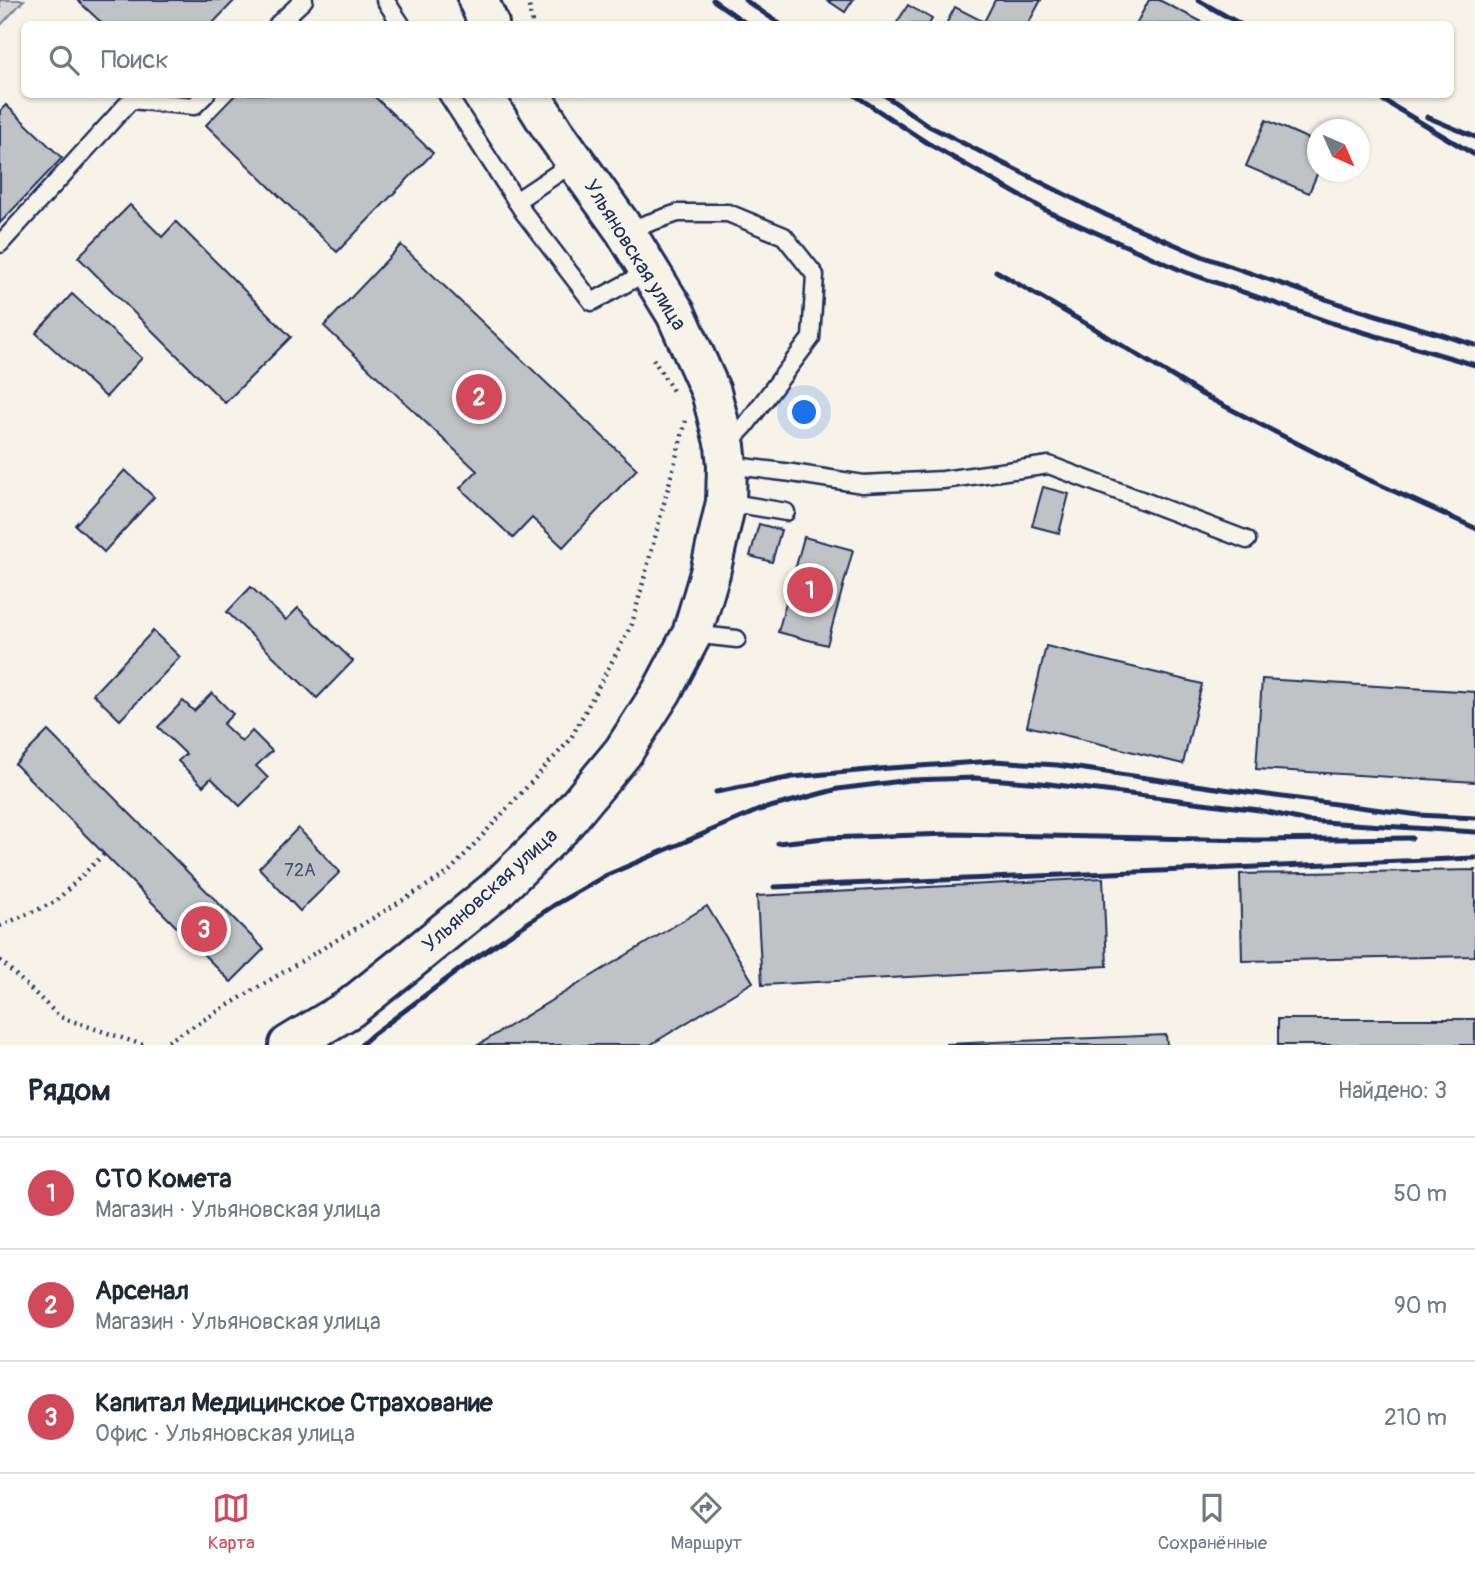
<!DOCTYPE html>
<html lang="ru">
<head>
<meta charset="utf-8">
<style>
	:root { --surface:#fff; --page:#f6f6f7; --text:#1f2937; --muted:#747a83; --line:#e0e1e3; --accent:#d1495b }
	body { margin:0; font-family:Pangolin,sans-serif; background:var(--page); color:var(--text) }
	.compass { position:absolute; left:1307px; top:119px; width:63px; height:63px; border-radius:50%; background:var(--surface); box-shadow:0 2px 5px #0004; rotate:135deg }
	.you { position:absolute; left:805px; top:413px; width:24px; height:24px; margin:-18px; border:5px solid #fff; border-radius:50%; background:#1a73e8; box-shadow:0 0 0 10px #1a73e833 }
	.badge { display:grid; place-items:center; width:46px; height:46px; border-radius:50%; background:var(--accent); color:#fff; font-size:23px; font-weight:700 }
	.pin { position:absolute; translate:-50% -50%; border:4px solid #fff; box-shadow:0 2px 7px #0006 }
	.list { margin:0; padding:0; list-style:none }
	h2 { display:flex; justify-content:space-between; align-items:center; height:91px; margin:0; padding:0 28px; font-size:30px }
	h2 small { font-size:23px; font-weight:400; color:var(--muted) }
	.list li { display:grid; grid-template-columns:46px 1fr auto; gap:21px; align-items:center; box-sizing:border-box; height:112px; padding:0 28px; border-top:2px solid var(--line) }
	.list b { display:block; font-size:26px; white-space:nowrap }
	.list p { margin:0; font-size:23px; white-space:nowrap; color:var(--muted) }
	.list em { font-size:23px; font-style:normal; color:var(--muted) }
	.icon { flex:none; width:38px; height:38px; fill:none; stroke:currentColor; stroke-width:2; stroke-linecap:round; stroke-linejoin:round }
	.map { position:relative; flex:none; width:1475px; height:1045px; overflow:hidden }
	.search { position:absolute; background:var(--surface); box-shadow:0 2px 5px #0004; left:21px; right:21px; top:21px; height:77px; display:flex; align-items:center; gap:18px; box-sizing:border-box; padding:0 24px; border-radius:10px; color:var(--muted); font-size:26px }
	.sheet { height:427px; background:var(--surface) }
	nav { display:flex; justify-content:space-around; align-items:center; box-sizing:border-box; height:98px; border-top:2px solid var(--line); background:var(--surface); font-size:19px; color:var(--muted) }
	nav a { display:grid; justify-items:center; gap:4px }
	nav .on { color:var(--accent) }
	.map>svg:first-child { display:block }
	.green { fill:#d7d6d4; stroke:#798299; stroke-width:2 }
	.building { fill:#c0c3c5; stroke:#1b2f5e; stroke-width:2 }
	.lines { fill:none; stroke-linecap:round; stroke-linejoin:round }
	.lane-casing { stroke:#1b2f5e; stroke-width:21 }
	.secondary-casing { stroke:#1b2f5e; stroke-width:44 }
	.path { stroke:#1b2f5e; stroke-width:4.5; stroke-dasharray:2 5; stroke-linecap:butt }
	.lane { stroke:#f7f3e8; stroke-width:16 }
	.secondary { stroke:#f7f3e8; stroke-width:38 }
	.rail { stroke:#1b2f5e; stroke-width:5 }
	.labels { text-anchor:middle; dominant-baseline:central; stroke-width:5; stroke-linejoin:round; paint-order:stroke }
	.number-label { font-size:18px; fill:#445478 }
	.street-label { font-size:21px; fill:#1b2f5e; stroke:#f7f3e8 }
</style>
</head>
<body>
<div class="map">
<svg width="1475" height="1045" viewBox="0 0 1475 1045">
	<rect width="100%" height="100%" fill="#f7f3e8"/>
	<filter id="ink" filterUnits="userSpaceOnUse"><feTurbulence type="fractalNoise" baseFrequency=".0143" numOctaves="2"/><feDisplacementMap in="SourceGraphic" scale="14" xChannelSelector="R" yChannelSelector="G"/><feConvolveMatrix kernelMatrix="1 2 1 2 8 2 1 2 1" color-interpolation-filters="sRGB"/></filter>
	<g filter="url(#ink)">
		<!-- green -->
		<path class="green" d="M0,0h24l-24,26z"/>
		<!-- building -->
		<g class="building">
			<path d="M77,0h158l-23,24h-109z"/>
			<path d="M827,0h26l-8,12z"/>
			<path d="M995,0h46l-13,24h-82l9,-17 29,15z"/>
			<path d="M1149,0h10l47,24h-70z"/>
			<path d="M908,5l24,14 -3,5h-33z"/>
			<path d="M236,94h136l61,59 -96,99 -131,-127z"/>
			<path d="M6,105l56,53 -62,65v-112z"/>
			<path d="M1266,120l52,23v29l-9,21 -63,-27z"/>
			<path d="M130,205l32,32 14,-15 115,115 -66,66 -147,-146z"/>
			<path d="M401,245l236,224 -74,78 -31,-29 -19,20 -53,-50 17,-17 -153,-145z"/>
			<path d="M72,294l70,64 -36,39 -70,-64z"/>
			<path d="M125,470l29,27 -50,55 -29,-27z"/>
			<path d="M1043,487l26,7 -10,39 -27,-7z"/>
			<path d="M759,524l22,6 -9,32 -22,-6z"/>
			<path d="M804,537l49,13 -26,95 -49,-13z"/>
			<path d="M251,587l35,33 12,-12 55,53 -36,37 -90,-86z"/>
			<path d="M153,631l27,26 -60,63 -27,-26z"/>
			<path d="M1046,646l156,38 -19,80 -156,-38z"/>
			<path d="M1262,679l213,13v90l-219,-13z"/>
			<path d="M212,693l21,21 -10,10 19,18 10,-11 20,20 -16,15 12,12 -28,28 -29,-28 -8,8 -25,-25 8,-7 -28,-27 25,-26 11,10z"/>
			<path d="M48,731l216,218 -33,33 -216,-218z"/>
			<path d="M298,828l42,44 -40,39 -41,-43z"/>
			<path d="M1475,870v86l-233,5 -2,-87z"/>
			<path d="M1103,878l4,88 -345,19 -5,-89z"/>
			<path d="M707,906l46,76 -103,63h-172z"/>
			<rect x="1278" y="1019" width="197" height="26"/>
			<path d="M1166,1035l1,10h-221v-1z"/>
		</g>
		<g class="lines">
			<!-- lane casing -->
			<g class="lane-casing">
				<g id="lane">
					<path d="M385,0l16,24"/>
					<path d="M278,24l26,-24"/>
					<path d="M447,94l77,119 68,89 57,-31"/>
					<path d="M516,201l60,-40"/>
					<path d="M625,231l53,-18h50l56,23 31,39 -4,63 -66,88 -18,19"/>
					<path d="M0,244l131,-144 63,6 12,-12"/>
					<path d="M727,465l65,8 71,11 80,-4 106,-15 198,75"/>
					<path d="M726,502l60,10"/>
					<path d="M692,634l45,5"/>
				</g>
			</g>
			<!-- secondary casing -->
			<g class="secondary-casing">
				<g id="secondary">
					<path d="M478,0l11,24"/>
					<path d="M289,1045l60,-36 54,-43 93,-76 64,-62 63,-76 39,-61 30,-57 18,-61 16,-71 1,-37 -2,-19 -14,-54 -35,-78 -51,-83 -71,-99 -24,-38"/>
				</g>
			</g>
			<!-- path -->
			<g class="path">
				<path d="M531,0l-2,6 3,18"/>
				<path d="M653,359l22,35"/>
				<path d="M0,926l55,-24 49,-48"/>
				<path d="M0,960l60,57 83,28"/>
				<path d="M162,1045l286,-172 122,-133 62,-116 54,-204"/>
			</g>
			<!-- lane -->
			<use href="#lane" class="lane"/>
			<!-- secondary -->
			<use href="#secondary" class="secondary"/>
			<!-- rail -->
			<g class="rail">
				<path d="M713,0l34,24"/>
				<path d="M745,0l35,24"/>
				<path d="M1198,0l42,24"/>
				<path d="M853,94l76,50 118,67 138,61 147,51 143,42"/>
				<path d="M883,94l46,32 177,89 98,42 133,46 138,42"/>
				<path d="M1373,94l102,61"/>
				<path d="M1427,117l48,20"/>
				<path d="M996,271l99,58 108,66 164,84 108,49"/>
				<path d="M716,792l77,-15 97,-9 104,-7 63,4 166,24 196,26 56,3"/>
				<path d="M778,843l47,-5 125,-4 305,6 157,-2"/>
				<path d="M774,887l701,-29"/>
				<path d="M361,1045l11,-10 99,-74 82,-55 54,-31 152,-65 79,-21 72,-9 65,-2 66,5 218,27 48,11 168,11"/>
			</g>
		</g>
	</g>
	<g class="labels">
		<!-- number labels -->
		<g class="number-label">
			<text x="300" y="870">72А</text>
		</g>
		<!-- street labels -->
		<g class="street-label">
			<text transform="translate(635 255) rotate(58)">Ульяновская улица</text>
			<text transform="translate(490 890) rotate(-42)">Ульяновская улица</text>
		</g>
	</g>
</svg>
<svg class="compass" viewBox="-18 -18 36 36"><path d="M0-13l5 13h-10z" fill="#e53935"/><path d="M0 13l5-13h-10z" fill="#747a83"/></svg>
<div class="you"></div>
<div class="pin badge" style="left:810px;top:590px">1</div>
<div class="pin badge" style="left:479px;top:397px">2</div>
<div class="pin badge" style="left:204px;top:929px">3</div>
<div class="search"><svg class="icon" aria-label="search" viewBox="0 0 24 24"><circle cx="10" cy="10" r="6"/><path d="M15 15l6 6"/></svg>Поиск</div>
</div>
<section class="sheet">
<h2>Рядом<small>Найдено: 3</small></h2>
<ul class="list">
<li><span class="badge">1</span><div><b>СТО Комета</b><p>Магазин · Ульяновская улица</p></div><em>50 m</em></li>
<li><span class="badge">2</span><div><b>Арсенал</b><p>Магазин · Ульяновская улица</p></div><em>90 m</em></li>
<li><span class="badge">3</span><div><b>Капитал Медицинское Страхование</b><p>Офис · Ульяновская улица</p></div><em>210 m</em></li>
</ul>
</section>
<nav>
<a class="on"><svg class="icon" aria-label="map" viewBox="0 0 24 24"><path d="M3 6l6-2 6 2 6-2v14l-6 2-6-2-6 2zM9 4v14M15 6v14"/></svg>Карта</a>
<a><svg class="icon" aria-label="directions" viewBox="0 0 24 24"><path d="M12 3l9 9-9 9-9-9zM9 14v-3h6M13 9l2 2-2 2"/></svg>Маршрут</a>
<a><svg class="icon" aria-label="saved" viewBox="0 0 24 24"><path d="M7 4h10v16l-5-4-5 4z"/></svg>Сохранённые</a>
</nav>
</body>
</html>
